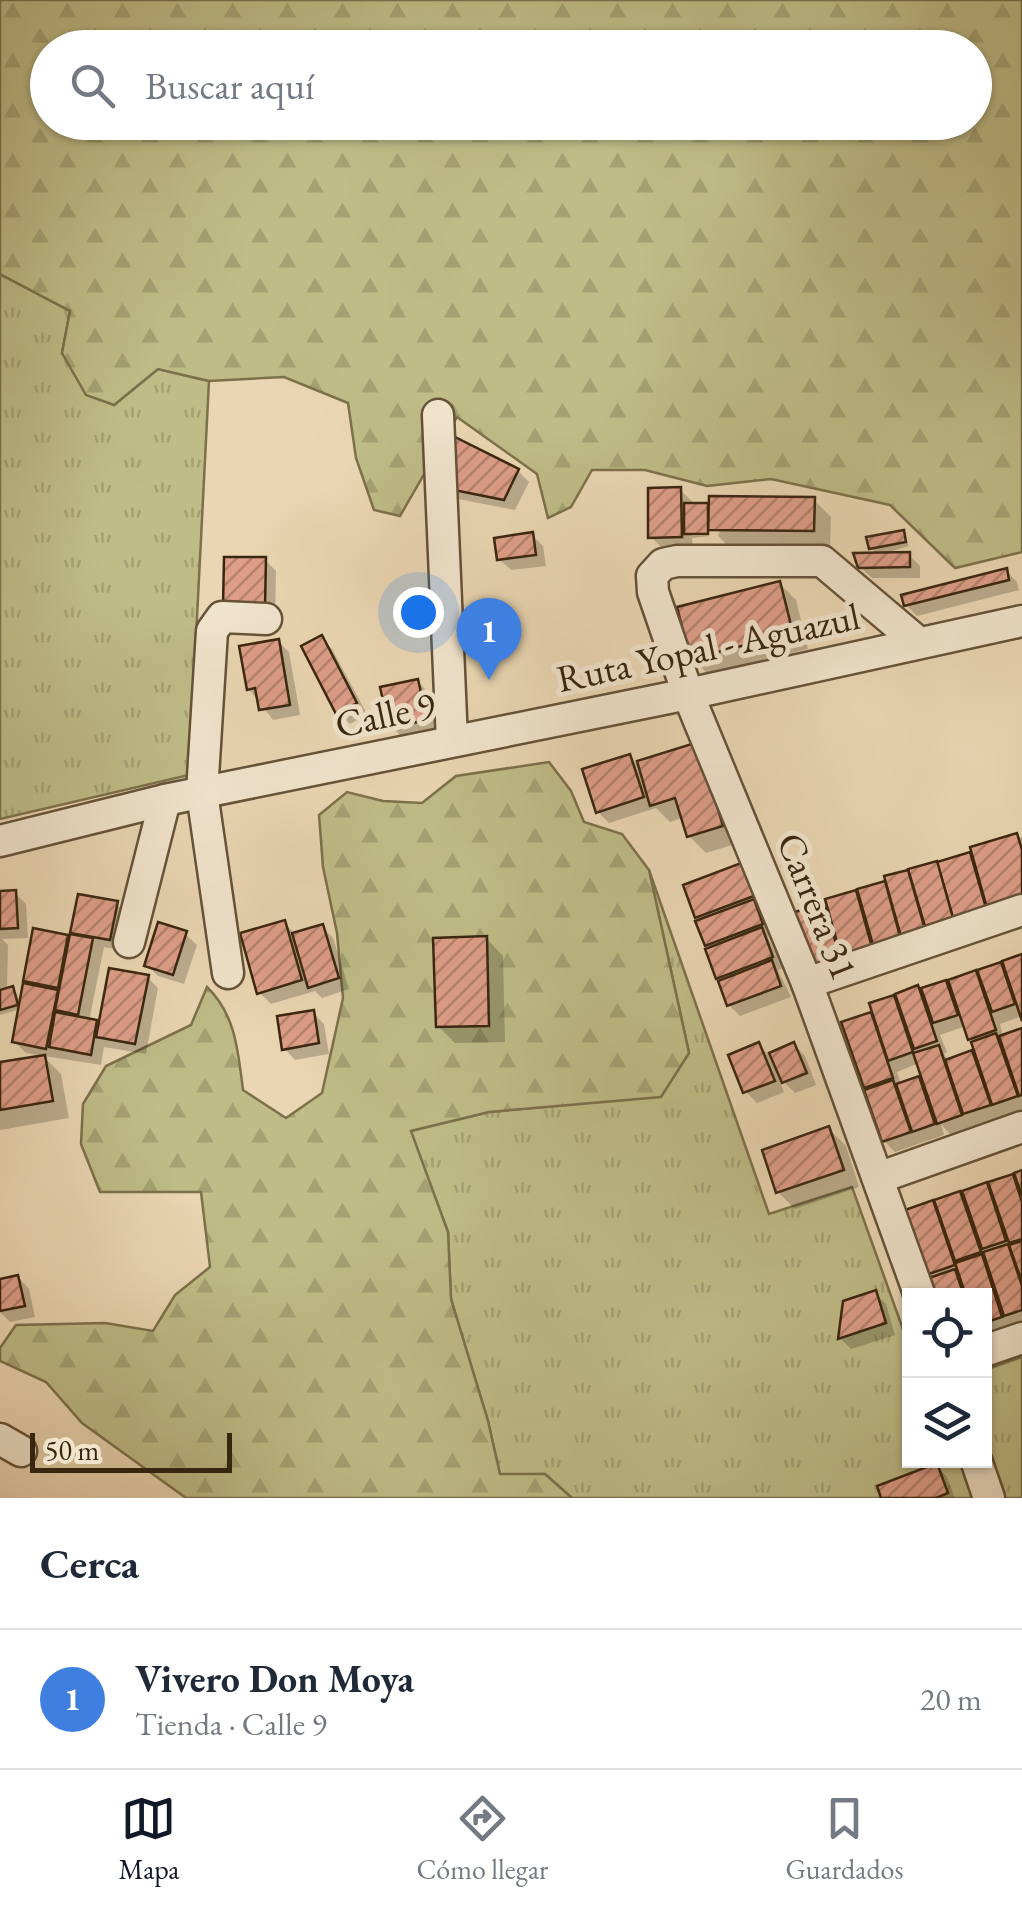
<!DOCTYPE html>
<html lang="es">
<head>
<meta charset="utf-8">
<style>
	:root { --surface:#fff; --page:#f2f2f3; --text:#1f2937; --muted:#747a83; --line:#e0e1e3; --accent:#111827 }
	body { margin:0; font-family:"EB Garamond",serif; background:var(--page); color:var(--text) }
	.controls { position:absolute; right:30px; bottom:30px; display:grid; overflow:hidden; border-radius:0px; box-shadow:0 2px 8px #0004 }
	.controls button { width:90px; height:90px; display:grid; place-items:center; padding:0; border:0; border-bottom:2px solid var(--line); background:var(--surface); color:var(--text); font:50px sans-serif }
	.scale { position:absolute; left:30px; bottom:25px; width:202px; box-sizing:border-box; padding-left:10px; border:5px solid #39260f; border-top:0; font-size:28px; line-height:35px; white-space:nowrap; color:#39260f; -webkit-text-stroke:8px #f1e4cd; paint-order:stroke }
	.you { position:absolute; left:418px; top:612px; width:35px; height:35px; margin:-25px; border:8px solid #fff; border-radius:50%; background:#1a73e8; box-shadow:0 0 0 15px #1a73e833 }
	.badge { display:grid; place-items:center; width:65px; height:65px; border-radius:50%; background:var(--accent); color:#fff; font-size:32px; font-weight:700 }
	.pin { position:absolute; translate:-50% -82px; filter:drop-shadow(0 2px 5px #0008) }
	.pin::after { content:''; position:absolute; top:52px; width:35px; height:30px; background:inherit; clip-path:polygon(0 0,100% 0,50% 100%) }
	.list { margin:0; padding:0; list-style:none }
	h2 { display:flex; justify-content:space-between; align-items:center; height:130px; margin:0; padding:0 40px; font-size:42px }
	h2 small { font-size:32px; font-weight:400; color:var(--muted) }
	.list li { display:grid; grid-template-columns:65px 1fr auto; gap:30px; align-items:center; box-sizing:border-box; height:140px; padding:0 40px; border-top:2px solid var(--line) }
	.list b { display:block; font-size:38px; white-space:nowrap }
	.list p { margin:0; font-size:32px; white-space:nowrap; color:var(--muted) }
	.list em { font-size:32px; font-style:normal; color:var(--muted) }
	.icon { flex:none; width:55px; height:55px; fill:none; stroke:currentColor; stroke-width:2; stroke-linecap:round; stroke-linejoin:round }
	.map { position:relative; flex:none; width:1022px; height:1498px; overflow:hidden }
	.search { position:absolute; background:var(--surface); box-shadow:0 2px 8px #0004; left:30px; right:30px; top:30px; height:110px; display:flex; align-items:center; gap:25px; box-sizing:border-box; padding:0 35px; border-radius:55px; color:var(--muted); font-size:38px }
	.sheet { height:270px; background:var(--surface) }
	nav { display:flex; justify-content:space-around; align-items:center; box-sizing:border-box; height:140px; border-top:2px solid var(--line); background:var(--surface); font-size:28px; color:var(--muted) }
	nav a { display:grid; justify-items:center; gap:5px }
	nav .on { color:var(--accent) }
	.map>svg:first-child { display:block }
	.grass { fill:url(#grass-tufts); stroke:#7c714b; stroke-width:2.5 }
	.forest { fill:url(#forest-firs); stroke:#7c714b; stroke-width:2.5; fill-rule:evenodd }
	.shadow { fill:#0003; fill-rule:evenodd }
	.building { fill:url(#building-hatch); stroke:#39260f; stroke-width:2.5 }
	.lines { fill:none; stroke-linecap:round; stroke-linejoin:round }
	.minor-casing { stroke:#655238; stroke-width:35 }
	.minor { stroke:#f1e4cd; stroke-width:30 }
	.labels { text-anchor:middle; dominant-baseline:central; stroke-width:10; stroke-linejoin:round; paint-order:stroke }
	.street-label { font-size:38px; fill:#39260f; stroke:#f1e4cd }
</style>
</head>
<body>
<div class="map">
<svg width="1022" height="1498" viewBox="0 0 1022 1498">
	<defs>
		<pattern id="grass-tufts" width="24" height="20" patternUnits="userSpaceOnUse" patternTransform="scale(2.5)"><rect width="24" height="20" fill="#bfbc87"/><path d="M3 7l-1-3M5 7V3M7 7l1-3M15 17l-1-3M17 17v-4M19 17l1-3" fill="none" stroke="#a5a173"/></pattern>
		<pattern id="forest-firs" width="22" height="20" patternUnits="userSpaceOnUse" patternTransform="scale(2.5)"><rect width="22" height="20" fill="#bfbc87"/><path d="M5 1l3.5 6h-7zM16 11l3.5 6h-7z" fill="#a5a173"/></pattern>
		<pattern id="building-hatch" width="6" height="6" patternUnits="userSpaceOnUse" patternTransform="scale(2.5)"><rect width="6" height="6" fill="#de9e89"/><path d="M-1 1l2-2M0 6l6-6M5 7l2-2" fill="none" stroke="#b5816e"/></pattern>
	</defs>
	<rect width="100%" height="100%" fill="#ead6b2"/>
	<filter id="stains"><feTurbulence type="fractalNoise" baseFrequency=".002" numOctaves="4"/><feColorMatrix values="0 0 0 0 .2 0 0 0 0 .09 0 0 0 0 .02 0 0 0 .5 -.17"/></filter>
	<radialGradient id="worn" r=".72"><stop offset=".6" stop-color="#630" stop-opacity="0"/><stop offset="1" stop-color="#630" stop-opacity=".3"/></radialGradient>
	<!-- grass -->
	<g class="grass">
		<path d="M0,274l70,37 -8,42 52,52 44,-36 51,12 -20,394 -189,44z"/>
		<path d="M649,870l120,344 83,-27 57,159 1,114h74l1,-90 37,-13v141h-450l-27,-24 -45,1 -12,-54 -37,-122 -3,-67 -38,-101 79,-19 172,-16 28,-43z"/>
	</g>
	<!-- forest -->
	<g class="forest">
		<path d="M0,0h1022v552l-67,16 -65,-63 -119,-26 -64,7 -62,-16h-53l-21,37 -23,11 -11,-44 -80,-57 -57,99 -26,-6 -18,-52 -8,-55 -64,-26 -75,4 -51,-12 -44,36 -28,-10 -24,-42 8,-42 -70,-37zM48,48h926v74h-926z"/>
		<path d="M549,762l22,29 13,31 38,12 27,36 40,183 -28,44 -172,15 -78,19 37,101 3,67 37,122 12,53h45l27,24h-386l-104,-75 -36,-41 -46,-21v-13l16,-23 89,-2 48,8 22,-36 35,-28 -9,-75h-101l-19,-48 2,-40 23,-38 85,-41 16,-38c29,28 31,65 36,103l43,28 36,-25 21,-95 -6,-65 -14,-66 -4,-52 28,-23 36,9 39,2 34,-27z"/>
	</g>
	<!-- shadow -->
	<g class="shadow">
		<path d="M518,471l11,11 -14,28 -57,-11 -11,-11z"/>
		<path d="M680,490l12,11v5h15l4,4 103,-10 17,17 -1,30 -102,-1 -10,-10 2,-5 -9,-1 -19,1v5h19l-19,2 1,9 -31,1 -11,-11z"/>
		<path d="M903,532l6,14 -31,9 -7,-7z"/>
		<path d="M532,535l11,11 3,20 -35,4 -12,-11z"/>
		<path d="M909,555l11,11v12h-48l-12,-11z"/>
		<path d="M227,559l38,1 11,11 -1,47z"/>
		<path d="M1006,571l11,11 2,8 -102,26 -11,-11z"/>
		<path d="M779,583l17,17 12,49 -99,26 -17,-17z"/>
		<path d="M321,638l11,11 35,65 -17,10 -12,-12z"/>
		<path d="M278,641l11,11 11,63 -27,5 -24,-31z"/>
		<path d="M417,681l12,12 8,38 -34,7 -11,-11z"/>
		<path d="M697,745l42,98 -33,10 -17,-17 -5,-19 -14,5 -14,-14 -47,15 -11,-11 31,-56 8,8z"/>
		<path d="M1022,837v74l-205,70 -26,-65 98,-34 -1,-4 86,-24 -1,-5z"/>
		<path d="M741,866l11,11 11,30 -4,1 13,27 -4,2 15,31 -5,2 13,27 -51,19 -11,-11 -18,-56 -4,-5 -5,-23 -5,-5z"/>
		<path d="M15,893l11,11 2,34 -26,1 6,6 -1,45 5,-1 5,5 4,14 14,-77 37,7 8,-41 36,7 12,11 -7,35 -17,-3 -15,74 11,6 47,-50 11,11 -12,66 -42,-7 -3,18 -75,-12 -12,-12 6,-32 -20,6v-121zM41,1010h29l-2,7 -27,-4z"/>
		<path d="M284,923l12,12 26,-8 11,11 16,51 -27,9 -7,-7 -44,13 -11,-11z"/>
		<path d="M185,934l12,11 -13,39 -26,-8 -11,-11z"/>
		<path d="M486,938l17,18 2,86 -50,1 -17,-17z"/>
		<path d="M1022,956v60l-22,8 3,12 19,-5v78l-72,25 -9,-10 3,11 -49,17 -11,-11 -40,-118 31,-10 -3,-9zM966,1026l11,26 -28,9 -5,-7 3,-2 -7,-17zM919,1063l5,14 -23,8 -4,-13z"/>
		<path d="M313,1013l11,11 5,30 -34,6 -11,-12z"/>
		<path d="M758,1045l11,10 25,-10 11,11 11,29 -21,8 -17,-17 6,16 -27,11 -11,-11z"/>
		<path d="M44,1057l17,17 8,44 -69,12v-65z"/>
		<path d="M829,1129l17,17 13,41 -64,22 -17,-17z"/>
		<path d="M1022,1173v151l-38,13v-41h-50v-17l-5,-5 -21,-62z"/>
		<path d="M18,1277l11,12 6,28 -25,5 -10,-10v-31z"/>
		<path d="M875,1293l11,11 9,31 -44,14 -11,-11z"/>
		<path d="M936,1466l11,11 8,21h-71z"/>
	</g>
	<!-- building -->
	<g class="building">
		<path d="M455,437l64,32 -15,31 -60,-12z"/>
		<path d="M681,487l1,50 -34,1v-50z"/>
		<path d="M709,496l106,1 -1,34 -106,-1z"/>
		<rect x="684" y="503" width="24" height="31"/>
		<path d="M904,530l2,12 -37,7 -3,-12z"/>
		<path d="M533,532l3,23 -39,5 -3,-22z"/>
		<path d="M910,552v15l-52,1 -5,-15z"/>
		<path d="M224,557h42l-1,51 -42,-1z"/>
		<path d="M1007,568l2,12 -105,26 -3,-11z"/>
		<path d="M780,581l13,52 -103,26 -13,-52z"/>
		<path d="M322,635l35,68 -21,11 -35,-68z"/>
		<path d="M279,639l11,66 -31,5 -4,-22 -8,2 -8,-44z"/>
		<path d="M418,679l9,41 -38,8 -9,-41z"/>
		<path d="M698,742l25,84 -36,11 -12,-39 -25,8 -13,-45z"/>
		<path d="M630,754l14,43 -48,16 -14,-44z"/>
		<path d="M1017,833l5,17v48l-35,10 -17,-61z"/>
		<path d="M970,852l16,56 -33,10 -16,-56z"/>
		<path d="M937,861l16,57 -28,8 -17,-57z"/>
		<path d="M741,863l13,33 -59,22 -12,-33z"/>
		<path d="M908,870l18,63 -24,7 -18,-64z"/>
		<path d="M885,881l16,59 -27,8 -17,-59z"/>
		<path d="M16,890l2,38 -18,1v-38z"/>
		<path d="M856,890l17,61 -31,9 -17,-61z"/>
		<path d="M78,894l40,7 -8,39 -40,-7z"/>
		<path d="M754,899l9,25 -58,22 -10,-25z"/>
		<path d="M824,903l17,58 -37,10 -16,-57z"/>
		<path d="M285,920l17,60 -45,14 -17,-61z"/>
		<path d="M158,922l29,9 -14,44 -29,-9z"/>
		<path d="M323,924l16,54 -31,10 -16,-55z"/>
		<path d="M762,927l11,30 -57,22 -11,-30z"/>
		<path d="M33,928l35,7 -10,53 -35,-7z"/>
		<path d="M70,934l23,4 -15,77 -23,-5z"/>
		<path d="M487,936l2,90 -53,1 -3,-89z"/>
		<path d="M1022,954v67l-20,-60z"/>
		<path d="M772,960l9,26 -54,20 -9,-25z"/>
		<path d="M1001,962l14,42 -23,8 -15,-42z"/>
		<path d="M109,968l40,7 -14,69 -39,-7z"/>
		<path d="M976,970l20,60 -28,10 -20,-60z"/>
		<path d="M946,980l12,35 -25,8 -12,-35z"/>
		<path d="M23,983l35,7 -12,59 -34,-7z"/>
		<path d="M918,985l19,56 -23,8 -19,-55z"/>
		<path d="M13,986l5,19 -18,5v-20z"/>
		<path d="M894,995l19,57 -25,9 -19,-58z"/>
		<path d="M314,1010l5,33 -37,7 -5,-34z"/>
		<path d="M55,1012l42,8 -6,35 -42,-8z"/>
		<path d="M871,1012l22,66 -29,10 -23,-66z"/>
		<path d="M1022,1028v67l-3,1 -20,-60z"/>
		<path d="M996,1033l22,63 -26,9 -21,-63z"/>
		<path d="M759,1042l16,39 -32,12 -15,-38z"/>
		<path d="M794,1042l13,31 -25,10 -13,-30z"/>
		<path d="M939,1045l23,70 -25,9 -24,-71z"/>
		<path d="M972,1050l19,55 -28,9 -18,-54z"/>
		<path d="M45,1055l8,46 -53,9v-48z"/>
		<path d="M919,1076l16,48 -23,8 -16,-48z"/>
		<path d="M893,1080l18,52 -29,10 -18,-52z"/>
		<path d="M829,1126l15,44 -68,23 -14,-43z"/>
		<path d="M1022,1170v26l-8,-23z"/>
		<path d="M1013,1174l9,28v37l-13,4 -21,-61z"/>
		<path d="M987,1182l19,59 -24,8 -20,-58z"/>
		<path d="M960,1191l21,61 -26,9 -21,-61z"/>
		<path d="M933,1200l22,65 -29,10 -21,-65z"/>
		<path d="M1022,1241v41l-13,-37z"/>
		<path d="M1008,1244l14,42v24l-18,6 -21,-64z"/>
		<path d="M982,1254l20,63 -18,6v-27h-18l-11,-33z"/>
		<path d="M955,1269l9,27h-32l-6,-17z"/>
		<path d="M18,1275l7,31 -25,5v-32z"/>
		<path d="M876,1290l10,33 -48,16 5,-38z"/>
		<path d="M937,1463l11,30 -12,5h-55l-4,-12z"/>
	</g>
	<g class="lines">
		<!-- minor casing -->
		<g class="minor-casing">
			<g id="minor">
				<path d="M438,415l14,326"/>
				<path d="M919,643l-97,-82h-145l-14,3 -11,12 1,16 35,102 119,289 113,313"/>
				<path d="M0,841l165,-41 523,-106 334,-73"/>
				<path d="M129,942l36,-142"/>
				<path d="M228,973l-26,-180 10,-162 10,-14 44,2"/>
				<path d="M807,983l215,-73"/>
				<path d="M878,1178l144,-51"/>
				<path d="M984,1351l38,-13"/>
				<path d="M0,1439l21,12"/>
				<path d="M976,1460l13,38"/>
			</g>
		</g>
		<!-- minor -->
		<use href="#minor" class="minor"/>
	</g>
	<g class="labels">
		<!-- street labels -->
		<g class="street-label">
			<text transform="translate(708 647) rotate(-12)">Ruta Yopal - Aguazul</text>
			<text transform="translate(385 714) rotate(-12)">Calle 9</text>
			<text transform="translate(818 906) rotate(68)">Carrera 31</text>
		</g>
	</g>
	<rect width="100%" height="100%" filter="url(#stains)"/>
	<rect width="100%" height="100%" fill="url(#worn)"/>
</svg>
<div class="controls">
<button><svg class="icon" aria-label="locate" viewBox="0 0 24 24"><circle cx="12" cy="12" r="6"/><path d="M12 2v4M12 18v4M2 12h4M18 12h4"/></svg></button>
<button><svg class="icon" aria-label="layers" viewBox="0 0 24 24"><path d="M12 4l9 5-9 5-9-5zM3 14l9 5 9-5"/></svg></button>
</div>
<div class="scale">50 m</div>
<div class="you"></div>
<div class="pin badge" style="left:489px;top:680px;background:#3f7fe0">1</div>
<div class="search"><svg class="icon" aria-label="search" viewBox="0 0 24 24"><circle cx="10" cy="10" r="6"/><path d="M15 15l6 6"/></svg>Buscar aquí</div>
</div>
<section class="sheet">
<h2>Cerca<small></small></h2>
<ul class="list">
<li><span class="badge" style="background:#3f7fe0">1</span><div><b>Vivero Don Moya</b><p>Tienda · Calle 9</p></div><em>20 m</em></li>
</ul>
</section>
<nav>
<a class="on"><svg class="icon" aria-label="map" viewBox="0 0 24 24"><path d="M3 6l6-2 6 2 6-2v14l-6 2-6-2-6 2zM9 4v14M15 6v14"/></svg>Mapa</a>
<a><svg class="icon" aria-label="directions" viewBox="0 0 24 24"><path d="M12 3l9 9-9 9-9-9zM9 14v-3h6M13 9l2 2-2 2"/></svg>Cómo llegar</a>
<a><svg class="icon" aria-label="saved" viewBox="0 0 24 24"><path d="M7 4h10v16l-5-4-5 4z"/></svg>Guardados</a>
</nav>
</body>
</html>
